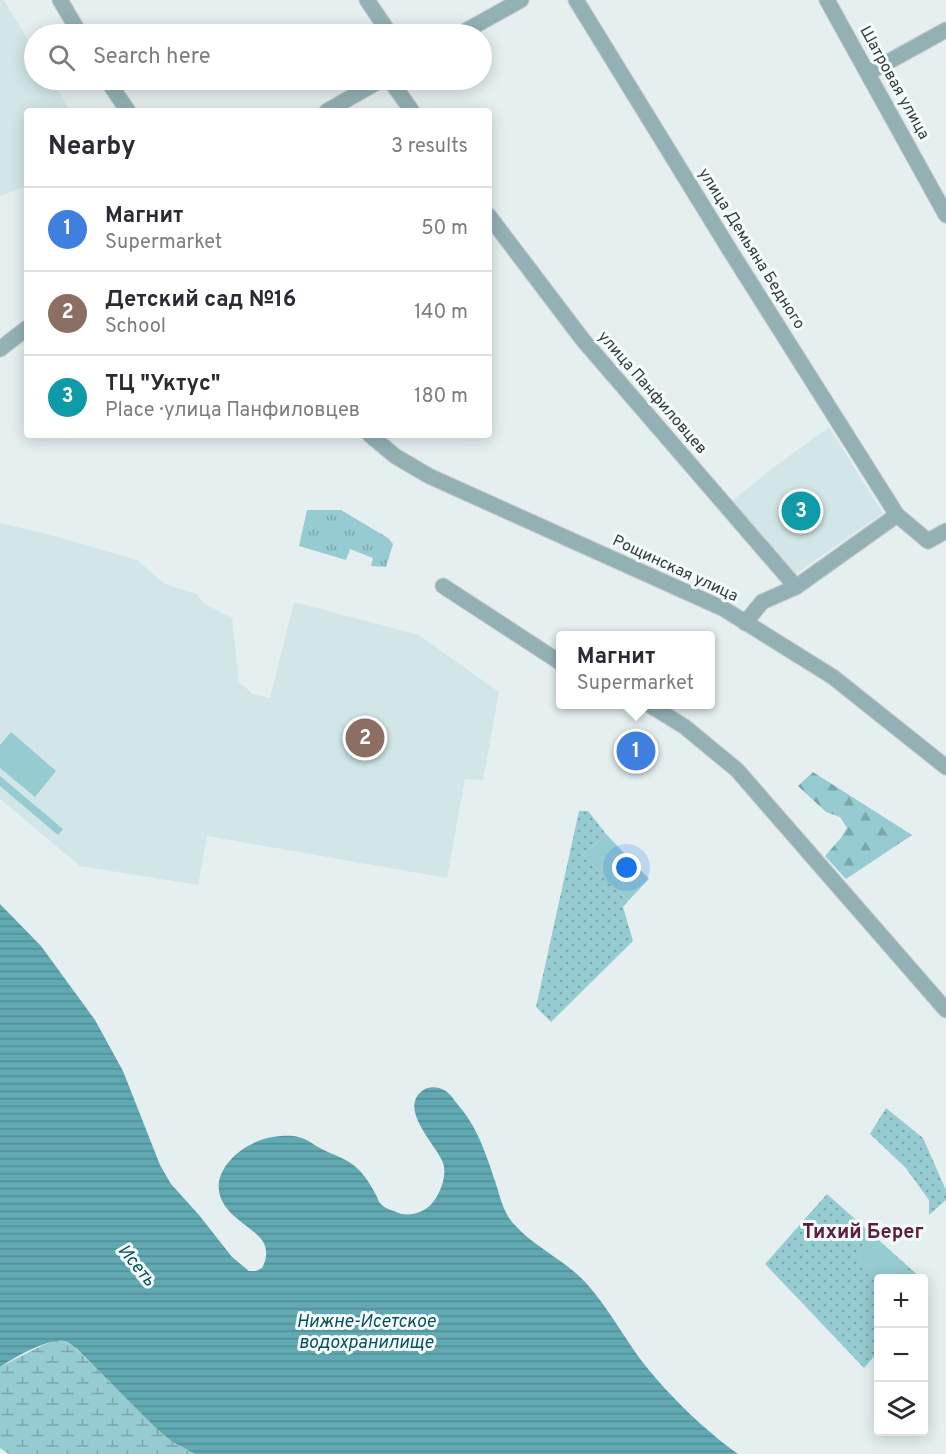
<!DOCTYPE html>
<html lang="en">
<head>
<meta charset="utf-8">
<style>
	:root { --surface:#fff; --page:#f2f2f3; --text:#2b2b33; --muted:#7c7c81; --line:#e1e1e2; --accent:#7c3aed }
	body { margin:0; font-family:Overpass,sans-serif; background:var(--page); color:var(--text) }
	.controls { position:absolute; right:18px; bottom:18px; display:grid; overflow:hidden; border-radius:6px; box-shadow:0 3px 15px #0003 }
	.controls button { width:54px; height:54px; display:grid; place-items:center; padding:0; border:0; border-bottom:2px solid var(--line); background:var(--surface); color:var(--text); font:30px sans-serif }
	.you { position:absolute; left:627px; top:868px; width:21px; height:21px; margin:-15px; border:4px solid #fff; border-radius:50%; background:#1a73e8; box-shadow:0 0 0 9px #1a73e833 }
	.badge { display:grid; place-items:center; width:39px; height:39px; border-radius:50%; background:var(--accent); color:#fff; font-size:20px; font-weight:700 }
	.pin { position:absolute; translate:-50% -50%; border:3px solid #fff; box-shadow:0 2px 6px #0006 }
	.popup { position:absolute; left:556px; top:631px; width:159px; height:78px; box-sizing:border-box; display:grid; place-content:center; border-radius:6px; background:var(--surface); filter:drop-shadow(0 2px 4px #0005); font-size:20px; white-space:nowrap; color:var(--muted) }
	.popup b { font-size:22px; color:var(--text) }
	.popup::after { content:''; position:absolute; left:50%; top:100%; margin-left:-12px; border:12px solid transparent; border-top-color:var(--surface) }
	.list { margin:0; padding:0; list-style:none }
	h2 { display:flex; justify-content:space-between; align-items:center; height:78px; margin:0; padding:0 24px; font-size:26px }
	h2 small { font-size:20px; font-weight:400; color:var(--muted) }
	.list li { display:grid; grid-template-columns:39px 1fr auto; gap:18px; align-items:center; box-sizing:border-box; height:84px; padding:0 24px; border-top:2px solid var(--line) }
	.list b { display:block; font-size:22px; white-space:nowrap }
	.list p { margin:0; font-size:20px; white-space:nowrap; color:var(--muted) }
	.list em { font-size:20px; font-style:normal; color:var(--muted) }
	.icon { flex:none; width:33px; height:33px; fill:none; stroke:currentColor; stroke-width:2; stroke-linecap:round; stroke-linejoin:round }
	.map { position:relative; flex:none; width:946px; height:1454px; overflow:hidden }
	.search { position:absolute; background:var(--surface); box-shadow:0 3px 15px #0003; left:24px; top:24px; width:468px; height:66px; display:flex; align-items:center; gap:15px; box-sizing:border-box; padding:0 21px; border-radius:33px; color:var(--muted); font-size:22px }
	.panel { position:absolute; background:var(--surface); box-shadow:0 3px 15px #0003; left:24px; top:108px; width:468px; height:330px; border-radius:6px }
	.map>svg:first-child { display:block }
	.built { fill:#d2e6e8 }
	.grass { fill:url(#grass-tufts) }
	.forest { fill:url(#forest-firs) }
	.wetland { fill:url(#wetland-marsh) }
	.park { fill:url(#park-dots) }
	.garden { fill:#96cbd1 }
	.water { fill:url(#water-rules) }
	.lines { fill:none; stroke-linecap:round; stroke-linejoin:round }
	.minor-casing { stroke:#c2cbcc; stroke-width:17 }
	.minor { stroke:#93b1b5; stroke-width:15 }
	.labels { text-anchor:middle; dominant-baseline:central; stroke-width:6; stroke-linejoin:round; paint-order:stroke }
	.street-label { font-size:16px; fill:#373b3c; stroke:#f2fcfd }
	.water-label { font-size:18px; font-style:italic; fill:#0b4e54; stroke:#f2fcfd }
	.quarter-label { font-size:20px; font-weight:bold; fill:#5f1e3c; stroke:#f2fcfd }
</style>
</head>
<body>
<div class="map">
<svg width="946" height="1454" viewBox="0 0 946 1454">
	<defs>
		<pattern id="grass-tufts" width="24" height="20" patternUnits="userSpaceOnUse" patternTransform="scale(1.5)"><rect width="24" height="20" fill="#96cbd1"/><path d="M3 7l-1-3M5 7V3M7 7l1-3M15 17l-1-3M17 17v-4M19 17l1-3" fill="none" stroke="#7ba6ab"/></pattern>
		<pattern id="forest-firs" width="22" height="20" patternUnits="userSpaceOnUse" patternTransform="scale(1.5)"><rect width="22" height="20" fill="#96cbd1"/><path d="M5 1l3.5 6h-7zM16 11l3.5 6h-7z" fill="#7ba6ab"/></pattern>
		<pattern id="wetland-marsh" width="20" height="14" patternUnits="userSpaceOnUse" patternTransform="scale(1.5)"><rect width="20" height="14" fill="#96cbd1"/><path d="M1 5h8M5 5V1M11 12h8M15 12V8" fill="none" stroke="#7ba6ab"/></pattern>
		<pattern id="park-dots" width="8" height="8" patternUnits="userSpaceOnUse" patternTransform="scale(1.5)"><rect width="8" height="8" fill="#96cbd1"/><path d="M2 2h.1M6 6h.1" fill="none" stroke="#7ba6ab" stroke-width="1.8" stroke-linecap="round"/></pattern>
		<pattern id="water-rules" width="6" height="5" patternUnits="userSpaceOnUse" patternTransform="scale(1.5)"><rect width="6" height="5" fill="#62aab3"/><path d="M0 2.5h6" fill="none" stroke="#528c93"/></pattern>
	</defs>
	<rect width="100%" height="100%" fill="#e5eff0"/>
	<!-- built -->
	<g class="built">
		<path d="M0,0h4l30,50v30h18l18,31h-43v75l-27,10z"/>
		<path d="M829,427l54,86 -90,63 -62,-74 39,-32z"/>
		<path d="M0,523l43,10 94,27 28,24 32,10 6,9 29,15 7,64 14,12 17,4 24,-96 125,33 80,57 -16,88 -18,-1 -18,99 -240,-42 -9,49 -118,-19 -80,-67z"/>
	</g>
	<!-- grass -->
	<path class="grass" d="M307,510h34l47,28 5,6 -7,23 -15,-1 2,-8 -23,-9 -4,11 -47,-14z"/>
	<!-- forest -->
	<path class="forest" d="M813,772l99,63 -66,44 -21,-23 15,-17 7,-11 -7,-11 -14,-5 -28,-26z"/>
	<!-- wetland -->
	<path class="wetland" d="M54,1341h10l8,4 99,96 24,13h-186l-9,-6v-81l39,-20z"/>
	<!-- park -->
	<g class="park">
		<path d="M579,811h9l18,23 -23,21 45,46 -5,6 10,34 -82,81 -15,-15z"/>
		<path d="M886,1108l37,30 23,52v10l-17,15v-15l-24,-33 -35,-33z"/>
		<path d="M827,1194l94,84h-43v74l-14,16 -99,-104z"/>
	</g>
	<!-- garden -->
	<g class="garden">
		<path d="M11,732l45,39 -21,26 -35,-29v-23z"/>
		<path d="M0,776l63,53 -5,6 -58,-49z"/>
		<path d="M606,834l43,45 -21,22 -45,-46z"/>
		<path d="M872,1235l35,31 -12,12h-16l-26,-22z"/>
	</g>
	<!-- water -->
	<path class="water" d="M0,904l41,42 54,74 28,51 37,94 11,19 28,31 33,42 17,14h7l6,-3c5,-8 6,-20 0,-28 -11,-13 -27,-20 -37,-34 -22,-32 18,-65 48,-69 8,-1 18,-2 25,0 10,2 14,7 22,11 14,8 28,10 39,22 7,7 13,17 17,25 2,3 2,7 5,9 2,3 9,6 13,7 11,6 23,4 33,-3 11,-8 21,-31 16,-45 -6,-18 -48,-56 -18,-74 6,-3 14,-2 19,1 6,3 10,10 14,15 19,21 28,49 37,76 4,12 7,26 14,37 20,27 54,40 77,65 20,22 35,49 52,73 25,34 66,74 100,98h-543l-24,-13 -17,-15 -77,-77c-4,-3 -8,-7 -13,-8 -16,-3 -51,17 -64,26z"/>
	<g class="lines">
		<!-- minor casing -->
		<g class="minor-casing">
			<g id="minor">
				<path d="M60,0l20,34"/>
				<path d="M367,0l23,34"/>
				<path d="M576,0l155,252 166,263 31,26 18,-10"/>
				<path d="M827,0l119,215"/>
				<path d="M460,34l61,-34"/>
				<path d="M868,73l78,-43"/>
				<path d="M107,80l21,31"/>
				<path d="M390,80l22,31"/>
				<path d="M327,111l54,-31"/>
				<path d="M489,216l94,124 213,247"/>
				<path d="M0,349l27,-21"/>
				<path d="M370,435l25,21 34,20 295,133 109,68 113,90"/>
				<path d="M443,586l118,77"/>
				<path d="M745,623l17,-21 34,-15 101,-72"/>
				<path d="M648,704l37,23 52,43 209,240"/>
			</g>
		</g>
		<!-- minor -->
		<use href="#minor" class="minor"/>
	</g>
	<g class="labels">
		<!-- street labels -->
		<g class="street-label">
			<text transform="translate(894 83) rotate(61)">Шатровая улица</text>
			<text transform="translate(751 249) rotate(58)">улица Демьяна Бедного</text>
			<text transform="translate(652 393) rotate(49)">улица Панфиловцев</text>
			<text transform="translate(675 569) rotate(25)">Рощинская улица</text>
		</g>
		<!-- water labels -->
		<g class="water-label">
			<text transform="translate(136 1266) rotate(50)">Исеть</text>
			<text x="366" y="1322">Нижне-Исетское<tspan x="366" dy="21">водохранилище</tspan></text>
		</g>
		<!-- quarter labels -->
		<g class="quarter-label">
			<text x="863" y="1233">Тихий Берег</text>
		</g>
	</g>
</svg>
<div class="controls">
<button>+</button>
<button>−</button>
<button><svg class="icon" aria-label="layers" viewBox="0 0 24 24"><path d="M12 4l9 5-9 5-9-5zM3 14l9 5 9-5"/></svg></button>
</div>
<div class="you"></div>
<div class="pin badge" style="left:636px;top:751px;background:#3f7fe0">1</div>
<div class="popup"><b>Магнит</b>Supermarket</div>
<div class="pin badge" style="left:365px;top:738px;background:#8d6e63">2</div>
<div class="pin badge" style="left:801px;top:511px;background:#0f9aa8">3</div>
<div class="search"><svg class="icon" aria-label="search" viewBox="0 0 24 24"><circle cx="10" cy="10" r="6"/><path d="M15 15l6 6"/></svg>Search here</div>
<section class="panel">
<h2>Nearby<small>3 results</small></h2>
<ul class="list">
<li><span class="badge" style="background:#3f7fe0">1</span><div><b>Магнит</b><p>Supermarket</p></div><em>50 m</em></li>
<li><span class="badge" style="background:#8d6e63">2</span><div><b>Детский сад №16</b><p>School</p></div><em>140 m</em></li>
<li><span class="badge" style="background:#0f9aa8">3</span><div><b>ТЦ &quot;Уктус&quot;</b><p>Place · улица Панфиловцев</p></div><em>180 m</em></li>
</ul>
</section>
</div>
</body>
</html>
